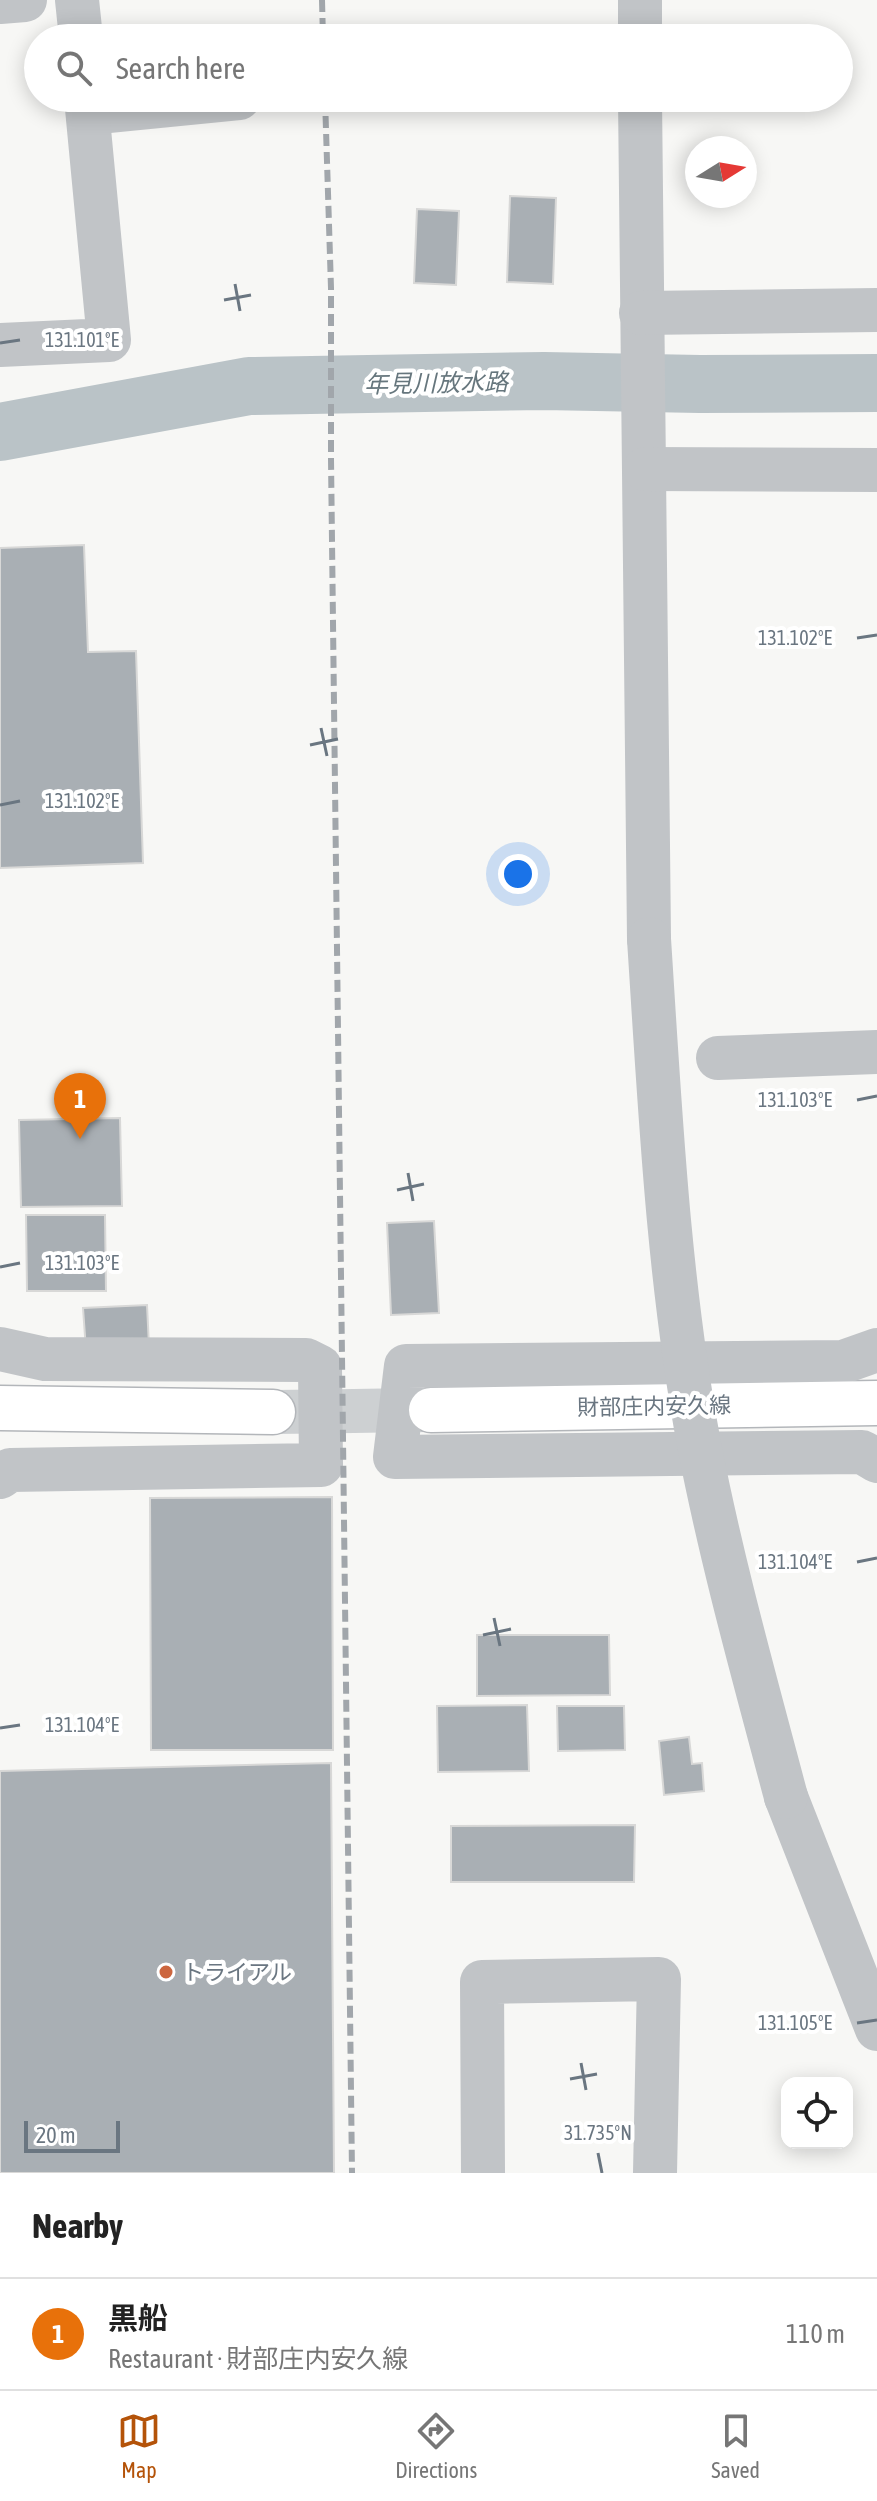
<!DOCTYPE html>
<html lang="en">
<head>
<meta charset="utf-8">
<style>
	:root { --surface:#fff; --page:#f6f6f6; --text:#222; --muted:#767676; --line:#e0e0e0; --accent:#b45309 }
	body { margin:0; font-family:"Asap Condensed","Noto Sans JP",sans-serif; background:var(--page); color:var(--text) }
	.controls { position:absolute; right:24px; bottom:24px; display:grid; overflow:hidden; border-radius:16px; box-shadow:0 4px 20px #0003 }
	.controls button { width:72px; height:72px; display:grid; place-items:center; padding:0; border:0; border-bottom:2px solid var(--line); background:var(--surface); color:var(--text); font:40px sans-serif }
	.compass { position:absolute; left:685px; top:136px; width:72px; height:72px; border-radius:50%; background:var(--surface); box-shadow:0 4px 20px #0003; rotate:79deg }
	.scale { position:absolute; left:24px; bottom:20px; width:96px; box-sizing:border-box; padding-left:8px; border:4px solid #6a7681; border-top:0; font-size:22px; line-height:28px; white-space:nowrap; color:#6a7681; -webkit-text-stroke:6px #fff; paint-order:stroke }
	.you { position:absolute; left:518px; top:874px; width:28px; height:28px; margin:-20px; border:6px solid #fff; border-radius:50%; background:#1a73e8; box-shadow:0 0 0 12px #1a73e833 }
	.badge { display:grid; place-items:center; width:52px; height:52px; border-radius:50%; background:var(--accent); color:#fff; font-size:26px; font-weight:700 }
	.pin { position:absolute; translate:-50% -66px; filter:drop-shadow(0 2px 4px #0008) }
	.pin::after { content:''; position:absolute; top:42px; width:28px; height:24px; background:inherit; clip-path:polygon(0 0,100% 0,50% 100%) }
	.list { margin:0; padding:0; list-style:none }
	h2 { display:flex; justify-content:space-between; align-items:center; height:104px; margin:0; padding:0 32px; font-size:34px }
	h2 small { font-size:26px; font-weight:400; color:var(--muted) }
	.list li { display:grid; grid-template-columns:52px 1fr auto; gap:24px; align-items:center; box-sizing:border-box; height:112px; padding:0 32px; border-top:2px solid var(--line) }
	.list b { display:block; font-size:30px; white-space:nowrap }
	.list p { margin:0; font-size:26px; white-space:nowrap; color:var(--muted) }
	.list em { font-size:26px; font-style:normal; color:var(--muted) }
	.icon { flex:none; width:44px; height:44px; fill:none; stroke:currentColor; stroke-width:2; stroke-linecap:round; stroke-linejoin:round }
	.map { position:relative; flex:none; width:877px; height:2173px; overflow:hidden }
	.search { position:absolute; background:var(--surface); box-shadow:0 4px 20px #0003; left:24px; right:24px; top:24px; height:88px; display:flex; align-items:center; gap:20px; box-sizing:border-box; padding:0 28px; border-radius:44px; color:var(--muted); font-size:30px }
	.sheet { height:216px; background:var(--surface) }
	nav { display:flex; justify-content:space-around; align-items:center; box-sizing:border-box; height:112px; border-top:2px solid var(--line); background:var(--surface); font-size:22px; color:var(--muted) }
	nav a { display:grid; justify-items:center; gap:4px }
	nav .on { color:var(--accent) }
	.map>svg:first-child { display:block }
	.lines { fill:none; stroke-linecap:round; stroke-linejoin:round }
	.river { stroke:#bac3c7; stroke-width:58 }
	.building { fill:#a9afb4; stroke:#d8d8d7; stroke-width:2 }
	.major-tunnel { stroke:#cdd0d2; stroke-width:44; stroke-dasharray:44 22; stroke-linecap:butt }
	.major-casing { stroke:#b3b6ba; stroke-width:47 }
	.minor { stroke:#c1c4c7; stroke-width:44 }
	.major { stroke:#fff; stroke-width:44 }
	.rail { stroke:#a1a6ab; stroke-width:6; stroke-dasharray:12 6; stroke-linecap:butt }
	.minor-bridge { stroke:#c1c4c7; stroke-width:44 }
	.ticks { fill:none; stroke:#6a7681; stroke-width:3 }
	.poi-dot { fill:#cc663f; stroke:#fff; stroke-width:3 }
	.labels { text-anchor:middle; dominant-baseline:central; stroke-width:8; stroke-linejoin:round; paint-order:stroke }
	.street-label { font-size:22px; fill:#6a7681; stroke:#fff }
	.poi-label { font-size:22px; fill:#6a7681; stroke:#fff; text-anchor:start }
	.water-label { font-size:24px; font-style:italic; fill:#66767d; stroke:#fff }
	.ticks-label { font-size:20px; text-anchor:middle; fill:#6a7681; stroke:#fff; stroke-width:8; stroke-linejoin:round; paint-order:stroke }
</style>
</head>
<body>
<div class="map">
<svg width="877" height="2173" viewBox="0 0 877 2173">
	<rect width="100%" height="100%" fill="#f7f7f5"/>
	<g class="lines">
		<!-- river -->
		<path class="river" d="M0,432l249,-46 295,-5 156,3 177,-1"/>
	</g>
	<!-- building -->
	<g class="building">
		<path d="M549,98h63v3h-62z"/>
		<path d="M510,196l46,2 -3,86 -46,-2z"/>
		<path d="M417,209l42,2 -3,74 -42,-2z"/>
		<path d="M84,545l4,107 48,-1 7,212 -143,5v-320z"/>
		<path d="M120,1118l2,88 -101,1 -2,-87z"/>
		<path d="M26,1215h79l1,76h-79z"/>
		<path d="M434,1221l5,92 -48,2 -4,-92z"/>
		<path d="M147,1305l2,41 -63,4 -3,-42z"/>
		<path d="M332,1497l1,253h-182l-1,-252z"/>
		<path d="M477,1635h132l1,60 -133,1z"/>
		<path d="M527,1705l2,66 -91,1 -1,-66z"/>
		<path d="M557,1706h67l1,44 -67,1z"/>
		<path d="M689,1737l3,27 10,-1 2,28 -40,4 -5,-54z"/>
		<path d="M331,1763l3,410h-334v-402z"/>
		<path d="M635,1825l-1,57h-183v-56z"/>
	</g>
	<g class="lines">
		<!-- major-tunnel -->
		<path class="major-tunnel" d="M273,1412l158,-2"/>
		<!-- major casing -->
		<g class="major-casing">
			<g id="major">
				<path d="M0,1408l273,4"/>
				<path d="M431,1410l446,-7"/>
			</g>
		</g>
		<!-- minor -->
		<g class="minor">
			<path d="M77,0l4,38"/>
			<path d="M640,0v38"/>
			<path d="M0,2l25,-2"/>
			<path d="M640,98l9,841"/>
			<path d="M88,113l151,-15"/>
			<path d="M641,313l236,-3"/>
			<path d="M0,345l109,-5 -23,-242"/>
			<path d="M645,469l232,1"/>
			<path d="M718,1058l159,-6"/>
			<path d="M0,1349l45,10 261,1 14,7 1,98 -311,5 -10,7"/>
			<path d="M877,1350l-34,12 -437,4 -11,91 467,-5 15,9"/>
			<path d="M786,1797l91,232"/>
			<path d="M483,2173l-1,-191 177,-3 -4,194"/>
		</g>
		<!-- major -->
		<use href="#major" class="major"/>
		<!-- rail -->
		<g class="rail">
			<path d="M322,0l1,38"/>
			<path d="M325,98l6,190v171l21,1714"/>
		</g>
		<!-- minor-bridge -->
		<path class="minor-bridge" d="M649,939c11,169 19,339 50,505 23,119 56,236 87,353"/>
	</g>
	<!-- ticks -->
	<path class="ticks" d="M235,284l5,27M224,300l27,-5M0,343l20,-3M857,638l20,-3M321,728l6,28M310,745l28,-6M0,805l20,-4M857,1100l20,-4M408,1173l5,28M397,1190l27,-6M0,1267l20,-4M857,1562l20,-4M494,1618l6,28M483,1635l28,-6M0,1728l20,-3M857,2023l20,-3M581,2063l5,27M570,2079l27,-5M598,2153l4,20"/>
	<!-- markers -->
	<circle class="poi-dot" cx="166" cy="1972" r="8"/>
	<g class="labels">
		<!-- street labels -->
		<g class="street-label">
			<text transform="translate(654 1406) rotate(-1)">財部庄内安久線</text>
		</g>
		<!-- poi labels -->
		<g class="poi-label">
			<text x="182" y="1972">トライアル</text>
		</g>
		<!-- water labels -->
		<g class="water-label">
			<text transform="translate(436 383) rotate(-1)">年見川放水路</text>
		</g>
	</g>
	<g class="ticks-label">
		<text x="82" y="347">131.101°E</text>
		<text x="795" y="645">131.102°E</text>
		<text x="82" y="808">131.102°E</text>
		<text x="795" y="1107">131.103°E</text>
		<text x="82" y="1270">131.103°E</text>
		<text x="795" y="1569">131.104°E</text>
		<text x="82" y="1732">131.104°E</text>
		<text x="795" y="2030">131.105°E</text>
		<text x="598" y="2140">31.735°N</text>
	</g>
</svg>
<div class="controls">
<button><svg class="icon" aria-label="locate" viewBox="0 0 24 24"><circle cx="12" cy="12" r="6"/><path d="M12 2v4M12 18v4M2 12h4M18 12h4"/></svg></button>
</div>
<svg class="compass" viewBox="-18 -18 36 36"><path d="M0-13l5 13h-10z" fill="#e53935"/><path d="M0 13l5-13h-10z" fill="#767676"/></svg>
<div class="scale">20 m</div>
<div class="you"></div>
<div class="pin badge" style="left:80px;top:1139px;background:#e8710a">1</div>
<div class="search"><svg class="icon" aria-label="search" viewBox="0 0 24 24"><circle cx="10" cy="10" r="6"/><path d="M15 15l6 6"/></svg>Search here</div>
</div>
<section class="sheet">
<h2>Nearby<small></small></h2>
<ul class="list">
<li><span class="badge" style="background:#e8710a">1</span><div><b>黒船</b><p>Restaurant · 財部庄内安久線</p></div><em>110 m</em></li>
</ul>
</section>
<nav>
<a class="on"><svg class="icon" aria-label="map" viewBox="0 0 24 24"><path d="M3 6l6-2 6 2 6-2v14l-6 2-6-2-6 2zM9 4v14M15 6v14"/></svg>Map</a>
<a><svg class="icon" aria-label="directions" viewBox="0 0 24 24"><path d="M12 3l9 9-9 9-9-9zM9 14v-3h6M13 9l2 2-2 2"/></svg>Directions</a>
<a><svg class="icon" aria-label="saved" viewBox="0 0 24 24"><path d="M7 4h10v16l-5-4-5 4z"/></svg>Saved</a>
</nav>
</body>
</html>
